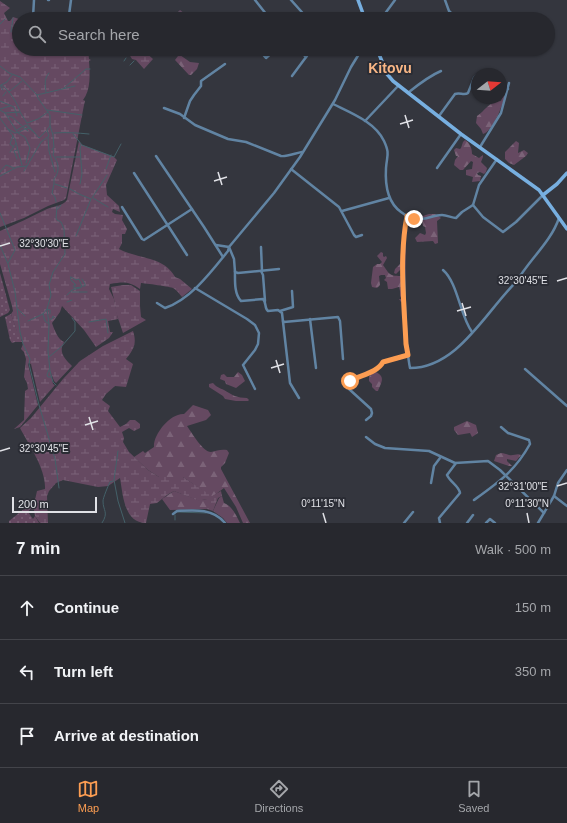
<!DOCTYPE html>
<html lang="en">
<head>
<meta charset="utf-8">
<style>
	:root { --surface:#27282e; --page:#33343a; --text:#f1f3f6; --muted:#a4a6aa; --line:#43444a; --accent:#fc9d52 }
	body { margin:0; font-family:Helvetica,sans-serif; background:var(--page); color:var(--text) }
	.compass { position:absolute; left:471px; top:68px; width:36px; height:36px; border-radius:50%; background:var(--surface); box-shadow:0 1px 3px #0004; rotate:73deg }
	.scale { position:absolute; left:12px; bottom:10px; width:85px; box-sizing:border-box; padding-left:4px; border:2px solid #e0e1e6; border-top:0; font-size:11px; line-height:14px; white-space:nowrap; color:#e0e1e6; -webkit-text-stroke:3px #2a2c34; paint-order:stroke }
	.stop { position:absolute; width:12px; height:12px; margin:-9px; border:3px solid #fc9d52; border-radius:50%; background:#fff }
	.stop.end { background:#fc9d52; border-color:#fff; box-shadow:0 1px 4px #0008 }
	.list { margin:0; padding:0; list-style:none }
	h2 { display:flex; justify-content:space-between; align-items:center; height:52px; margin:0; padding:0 16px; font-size:17px }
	h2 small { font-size:13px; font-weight:400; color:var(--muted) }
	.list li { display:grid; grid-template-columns:26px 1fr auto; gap:12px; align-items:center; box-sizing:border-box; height:64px; padding:0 16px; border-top:1px solid var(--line) }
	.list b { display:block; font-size:15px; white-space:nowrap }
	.list em { font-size:13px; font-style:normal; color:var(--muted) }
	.icon { flex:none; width:22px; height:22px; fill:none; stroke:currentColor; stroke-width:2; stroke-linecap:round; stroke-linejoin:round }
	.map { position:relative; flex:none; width:567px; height:523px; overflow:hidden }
	.search { position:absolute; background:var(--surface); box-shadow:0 1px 3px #0004; left:12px; right:12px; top:12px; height:44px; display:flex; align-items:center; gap:10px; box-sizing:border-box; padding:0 14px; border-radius:22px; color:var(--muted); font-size:15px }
	.sheet { height:244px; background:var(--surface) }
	nav { display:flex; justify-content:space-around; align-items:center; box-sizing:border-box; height:56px; border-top:1px solid var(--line); background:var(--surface); font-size:11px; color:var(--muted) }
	nav a { display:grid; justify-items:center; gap:2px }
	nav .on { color:var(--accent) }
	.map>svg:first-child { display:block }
	.grass { fill:url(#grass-dots) }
	.forest { fill:url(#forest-firs) }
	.wetland { fill:url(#wetland-marsh) }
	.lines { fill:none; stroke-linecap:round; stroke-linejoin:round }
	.stream { stroke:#446169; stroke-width:1 }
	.street { stroke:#6184a3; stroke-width:2.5 }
	.secondary { stroke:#77afe0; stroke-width:3.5 }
	.route { stroke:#fc9d52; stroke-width:5 }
	.ticks { fill:none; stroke:#e0e1e6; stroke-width:1.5 }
	.labels { text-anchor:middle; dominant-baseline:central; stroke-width:4; stroke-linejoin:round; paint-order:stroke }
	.quarter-label { font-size:14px; font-weight:bold; fill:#f8b685; stroke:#2a2c34 }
	.ticks-label { font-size:10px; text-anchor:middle; fill:#e0e1e6; stroke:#2a2c34; stroke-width:4; stroke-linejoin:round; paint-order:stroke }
</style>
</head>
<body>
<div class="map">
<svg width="567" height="523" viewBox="0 0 567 523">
	<defs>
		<pattern id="grass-dots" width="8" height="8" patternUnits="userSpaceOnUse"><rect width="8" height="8" fill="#654961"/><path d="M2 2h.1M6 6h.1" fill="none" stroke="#7b6378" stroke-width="1.8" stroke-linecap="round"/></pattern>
		<pattern id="forest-firs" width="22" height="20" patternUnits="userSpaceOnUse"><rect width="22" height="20" fill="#654961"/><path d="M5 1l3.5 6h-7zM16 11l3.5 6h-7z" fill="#7b6378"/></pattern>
		<pattern id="wetland-marsh" width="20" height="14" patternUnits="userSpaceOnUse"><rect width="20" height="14" fill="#654961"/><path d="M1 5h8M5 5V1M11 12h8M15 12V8" fill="none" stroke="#7b6378"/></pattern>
	</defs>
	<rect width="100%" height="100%" fill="#34363e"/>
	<!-- grass -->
	<g class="grass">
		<path d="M0,273l10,37 -2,3 -8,4z"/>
		<path d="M11,314l6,17 3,1 2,10h-7l-3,1 -2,-3 -5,-23z"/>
		<path d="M29,505l1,4 -2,3 5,7 2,-3 4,7h-30v-2z"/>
	</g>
	<!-- forest -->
	<g class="forest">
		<path d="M180,55l10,7 9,1 -2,6 -6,6h-2l-14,-15 3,-4z"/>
		<path d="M503,96h2c-3,10 -12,35 -22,38l-2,-5 -5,-6 1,-7c8,-5 11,-14 24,-15z"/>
		<path d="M465,140c5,3 7,8 7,14l7,4 4,-3v2l-2,5 6,6 -1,4 -2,2 -4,-2 -3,1 1,2 3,1 -1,5 -8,1 1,-5 -7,-2v-5l6,-1 1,-7 -2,-1 -8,9h-3l-6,-5 1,-5 3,-4h-2l-2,-6 2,-2 4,1 1,-1 2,-6z"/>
		<path d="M516,141l3,2 -1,10 6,-3 4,3 -2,3 -12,9 -5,-2 -4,-4v-7z"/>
		<path d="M429,214h6l6,4 -4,3 1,22 -3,1 -2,-3 -16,1 -2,-4 5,-5 5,2 1,-2 -1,-6 -2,-1 -1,-5 -1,-1 -6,3 -2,-3c5,-3 11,-4 16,-6z"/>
		<path d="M406,227l-1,71 -4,4 -2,-3h3l-2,-3v-5l-1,-4 -7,2h-4l-1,-7 -3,-2 2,-2 -1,-3h-4l-2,1 1,9 -3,3 -5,-1 -1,-4 2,-16 4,-3h3l2,-2 -5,-6 4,-4 2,1v3l1,1 2,-1 1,2 -4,7c6,8 5,11 18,11l1,-6 -1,-1 -5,5 -2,-1 1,-4 5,-5 3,-35z"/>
		<path d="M238,372l4,3 3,6 -9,7 -10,-4 -1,-3 -5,-2 1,-4 3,-1 3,3h7z"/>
		<path d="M376,372c10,5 5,11 2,19h-2l-4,-4v-3l-3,-3v-4l3,-4z"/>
		<path d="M213,383c3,4 7,5 11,7 8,5 13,8 23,8l2,2 -1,1h-12l-11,-2 -2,-3 -14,-9v-3z"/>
		<path d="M193,405l15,5 3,5 -5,5 -19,6c5,7 16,26 24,26 6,-1 9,-3 16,-2l2,3 -4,10 -4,4v2l29,54h-7l-7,-16 -12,-19 -12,9 -29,-20h-24l-11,-7 -14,-13 9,-6 2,2 9,-6c-1,-12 16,-34 30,-33z"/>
		<path d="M467,421l9,4 2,8 -6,4 -2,-4 -12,2 -4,-5v-3z"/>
		<path d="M501,453c3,0 5,1 8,2 5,1 8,-2 12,0l-5,6 -9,-2v2l5,5h-3l-15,-5 2,-6z"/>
		<path d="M174,491l27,10 1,-2 6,1 -1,9 -37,1 -8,-11z"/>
		<path d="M222,496l2,7c8,3 12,12 16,20h-13l-4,-5 -10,-7 6,-13z"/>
	</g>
	<!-- wetland -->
	<g class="wetland">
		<path d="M0,1l10,7 -6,5 4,8h2l3,-4 6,2v30h69l1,10 2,1 -2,1c1,12 2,29 -6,39l2,1 -1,4 -18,93 -2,2 -16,6 -24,12 -24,9z"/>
		<path d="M180,10l11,9h-63l3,-3h4l12,-3 9,3 19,-1z"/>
		<path d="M126,49h16l11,10 -9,10 -8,-9 -4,-1z"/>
		<path d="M79,141l3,4 32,12 3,3 -11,25 1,10 12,11 1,6 -7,-3 -1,3 3,2 8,1 -1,5 5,9 -2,5h-3v9l-3,6c18,10 45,7 56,28l5,2 12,10 -10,8c-2,-2 -5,-7 -9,-9 -1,-1 -29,-5 -32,-5l-1,6c-12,-8 -16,-7 -30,-5l-1,5 5,10 4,20 -10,2 2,11h3l-4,6 -13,9 -12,-17 -22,-24 -2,6 -8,11c2,6 6,17 12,19 -6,11 1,17 8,24l-16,17 -2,-2 -3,-8 2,11 2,1 -15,17 -9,-38 -2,-1 -1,1 10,41 -18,22 -6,2 10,-9 1,-29 3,-2 -1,-6 -3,-6 2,-18 -2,-7 -3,-3 2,-5 -3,-12h-3l-6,-18 2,-3 -1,-5 -12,-42v-33c16,-7 31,-14 47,-22 7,-3 16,-3 20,-9z"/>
		<path d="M123,285h8l9,6v15l1,11 5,3 -23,13 -7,-21 -2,-13 -3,-12z"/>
		<path d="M133,331c4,12 1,18 -7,28l7,5 -7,23 -11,-1 -9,8 -4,6 8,6 -2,5 12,16 6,-3 4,-4h5l5,4v4l-6,3 -5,-3 -7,4 2,6 -1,4 6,10 19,18 11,7h24l29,19 9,-5 1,5 -4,2 -5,13 -6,-2v-9l-5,-1v3l-28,-11 -7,4 -10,8 -7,1 -4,19c-22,0 -23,-28 -26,-45l-12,8 -10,1 -35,-7 -7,3 -7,8 -2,5 1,27h-8l-5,-7 -1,-6 -4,-1 -1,-4 6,-5 2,-9 8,-2c1,-20 -16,-44 -25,-61l11,-10 32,-39 17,-18 23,-15z"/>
	</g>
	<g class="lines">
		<!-- stream -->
		<g class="stream">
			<path d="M180,12l5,4"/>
			<path d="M184,14l7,5"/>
			<path d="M186,19l1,-1"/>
			<path d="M0,24l5,-5"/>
			<path d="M19,26v-1"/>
			<path d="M11,32l2,-14"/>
			<path d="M144,50l5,5"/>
			<path d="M124,61l2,-3"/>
			<path d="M130,65l4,-4"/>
			<path d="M0,66l9,7 11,4 17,18 1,3 12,17v11l3,9 1,13 -2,1 2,2 -1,4c6,7 7,17 1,24v5l-2,9 3,4 1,5"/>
			<path d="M12,75l-5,7 -6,3c8,4 16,18 19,26"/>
			<path d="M0,85l3,5"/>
			<path d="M64,88l22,-19h4"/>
			<path d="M9,92l13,-11"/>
			<path d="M46,92c-1,-7 -2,-14 3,-19"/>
			<path d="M37,95l38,-9"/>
			<path d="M3,96l3,-4"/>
			<path d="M0,101l14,6 3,9"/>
			<path d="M0,109l10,-3"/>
			<path d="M0,110l5,3 13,20 7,4 1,2 4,9 -4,15"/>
			<path d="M47,110l35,5"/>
			<path d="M5,113l15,-1 7,11 11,-4 10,-7"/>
			<path d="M8,116l4,1 16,14"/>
			<path d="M0,118l15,21 7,26"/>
			<path d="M27,124l12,14 7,-7"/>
			<path d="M8,129l7,4c6,0 8,-5 14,-5l6,5"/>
			<path d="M17,130l9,-5 3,3"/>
			<path d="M54,133c12,-1 24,0 35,1"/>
			<path d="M73,134l9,11 32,12 7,-13"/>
			<path d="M13,136l-3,8 4,3"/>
			<path d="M48,138l1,13 6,21"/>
			<path d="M17,150l-3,1 3,8"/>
			<path d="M10,152l6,-9"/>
			<path d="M56,157h24"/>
			<path d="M106,169l5,-14"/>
			<path d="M24,171l3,-5"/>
			<path d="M0,172l6,-7 8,3"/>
			<path d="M0,176l17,-9 10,-1 14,-24 8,-6 -2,-6 3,-4"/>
			<path d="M55,184l12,4"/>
			<path d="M80,184l2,-10 -2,-26 1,-3"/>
			<path d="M70,189l9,5 12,5 -15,37"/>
			<path d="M92,198l15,-23"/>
			<path d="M93,198l15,9"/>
			<path d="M58,209l3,-4"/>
			<path d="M0,213l15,37 -7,13"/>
			<path d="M0,245l8,19 7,28 5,40 3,12 7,15 -1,5 10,41 16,54 4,29"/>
			<path d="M71,277l5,3 3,-1 3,8 -8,1v-3h2l-5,-5z"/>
			<path d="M82,279l3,5v2h-2"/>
			<path d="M72,292h15"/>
			<path d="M67,295l5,-5 8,-2"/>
			<path d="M67,302l5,-2"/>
			<path d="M18,309l7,7"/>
			<path d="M43,314l2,7 4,3"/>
			<path d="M50,319h2l1,-3 2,2"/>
			<path d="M28,321l15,-7 4,-5 3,1v4"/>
			<path d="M89,322l17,-3 2,14"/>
			<path d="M49,357l12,-10 14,-16v-9l-3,-4"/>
			<path d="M49,370l-2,5 1,2h3"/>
			<path d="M56,385l-3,-3 -3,-11 -2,-20 1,-27 -2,-15 4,-14 -2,-10 4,-13 12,-18 -1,-25 -3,-7 -4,-2 -1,-2 1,-12"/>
			<path d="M118,451l-4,29 4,21 7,22"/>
			<path d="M177,512l29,1"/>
			<path d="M175,515v5"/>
			<path d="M102,523c7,-11 1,-12 1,-22 0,-3 5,-15 7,-19l3,-1"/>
		</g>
		<!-- street -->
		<g class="street">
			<path d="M48,0h1"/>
			<path d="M255,0l15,19"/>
			<path d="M291,0l17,19"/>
			<path d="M445,0l4,11 8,8"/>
			<path d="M69,15l2,-15"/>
			<path d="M33,17l1,-17"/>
			<path d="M381,19l14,-19"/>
			<path d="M258,49l8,9 10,-9"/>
			<path d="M298,49l8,8"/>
			<path d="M471,49l1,2"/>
			<path d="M292,76l20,-27"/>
			<path d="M501,86l7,3"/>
			<path d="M409,92c10,-8 20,-16 32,-21"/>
			<path d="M333,104c18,9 42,18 51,37 6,13 3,14 2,27 -1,16 1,34 15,44 4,3 8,6 14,7 8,2 18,-4 27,-4 5,0 10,3 14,3l6,-6 11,-7 6,-20 18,-26"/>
			<path d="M164,108l16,6 15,11 33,14 18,3 35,14c5,1 15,-3 21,-4"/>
			<path d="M439,116l16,-22c5,-2 9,2 13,-1l6,-15 3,-3"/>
			<path d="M184,118l6,-17 4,-6 7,-9v-5l24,-17"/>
			<path d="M365,121l34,-36"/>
			<path d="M480,147l21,-34 8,-30"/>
			<path d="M156,156l48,71 19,30"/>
			<path d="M437,168l24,-34"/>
			<path d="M291,169l48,38 15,28 2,2 6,-2"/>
			<path d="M134,173l53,82"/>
			<path d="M473,205l10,12 20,15 13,-10 27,-27"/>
			<path d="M122,207l20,32 2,1 48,-31"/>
			<path d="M342,211l47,-13"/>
			<path d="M407,216c-5,30 -3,60 -2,90 1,21 1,42 5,62 48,0 76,-57 107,-87 12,-21 34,-39 42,-63"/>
			<path d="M216,245l13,2 5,12 1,13 3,1 41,-4"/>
			<path d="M261,247l1,24"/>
			<path d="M443,270c15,13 17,46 29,62"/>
			<path d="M235,271c0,9 -1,23 6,30l22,-2c4,4 1,9 5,12l10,-1 4,3 8,70 9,15"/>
			<path d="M261,271l2,4 2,26"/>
			<path d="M195,288l52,31 8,6 4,8 -1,11 -3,6 -12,15 12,24"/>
			<path d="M157,303l8,5c26,-9 46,-36 63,-57l1,-4 45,-54 26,-36 35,-57 16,-33 11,-18"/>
			<path d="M280,311l13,-4 -1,-16"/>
			<path d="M310,319l6,49"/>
			<path d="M283,321l1,1 54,-5 2,4 3,38"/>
			<path d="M525,369l42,37"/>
			<path d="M366,420l5,-4 1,-3 -1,-4 -22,-20 -2,-5c10,-9 30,-11 36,-22l25,-7"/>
			<path d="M366,437l9,7 10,4 44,3 26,12 33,-2 12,9 44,43"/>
			<path d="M431,483l3,-17 6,-8"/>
			<path d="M554,496l13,10"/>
			<path d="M474,500c25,-18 41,-29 56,-56l-1,-4 -21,-7 -7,-6"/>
			<path d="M173,514l4,-3c17,-1 36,-3 48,12"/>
			<path d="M404,523l9,-11"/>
			<path d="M440,523l-1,-5 21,-25c-1,-7 -10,-11 -13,-18l9,-12"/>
			<path d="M467,523l6,-8"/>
			<path d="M486,523l4,-4 5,4"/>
			<path d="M538,523l16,-27 4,-13 9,-13"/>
		</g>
		<!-- secondary -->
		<g class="secondary">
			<path d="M358,0l7,19"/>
			<path d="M377,49l10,25 6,7 68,53 78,56 28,39"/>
			<path d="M543,195l14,-11 10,-11"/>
		</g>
	</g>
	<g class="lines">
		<!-- route -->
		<path class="route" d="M350,381c10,-6 27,-8 33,-19l25,-7 -2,-11c-2,-42 -7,-87 1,-128l7,3"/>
	</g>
	<!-- ticks -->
	<path class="ticks" d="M405,115l4,13M400,124l13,-4M218,172l4,13M214,181l13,-4M0,246l10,-3M557,281l10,-3M462,303l4,13M457,311l14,-4M276,360l4,13M271,368l13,-4M89,417l4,13M85,425l13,-4M0,451l10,-3M557,486l10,-3M323,513l3,10M527,513l2,10"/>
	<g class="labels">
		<!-- quarter labels -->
		<g class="quarter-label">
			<text x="390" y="68">Kitovu</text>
		</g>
	</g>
	<g class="ticks-label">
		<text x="44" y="247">32°30'30"E</text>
		<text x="523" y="284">32°30'45"E</text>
		<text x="44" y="452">32°30'45"E</text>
		<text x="523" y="490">32°31'00"E</text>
		<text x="323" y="507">0°11'15"N</text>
		<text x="527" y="507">0°11'30"N</text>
	</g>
</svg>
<svg class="compass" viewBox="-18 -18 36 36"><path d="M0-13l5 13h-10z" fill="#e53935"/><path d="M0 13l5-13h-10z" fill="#a4a6aa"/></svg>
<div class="scale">200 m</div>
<div class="stop" style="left:350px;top:381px"></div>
<div class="stop end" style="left:414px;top:219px"></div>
<div class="search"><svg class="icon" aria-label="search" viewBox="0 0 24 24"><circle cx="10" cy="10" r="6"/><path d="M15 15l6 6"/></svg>Search here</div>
</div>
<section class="sheet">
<h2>7 min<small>Walk · 500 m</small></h2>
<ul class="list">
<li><svg class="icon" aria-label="ahead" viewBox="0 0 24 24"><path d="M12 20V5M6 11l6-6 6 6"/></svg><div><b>Continue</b></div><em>150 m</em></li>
<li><svg class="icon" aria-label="left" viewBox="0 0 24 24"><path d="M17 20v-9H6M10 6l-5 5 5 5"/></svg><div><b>Turn left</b></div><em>350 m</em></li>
<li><svg class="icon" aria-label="arrive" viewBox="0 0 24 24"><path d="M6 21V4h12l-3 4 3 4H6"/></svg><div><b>Arrive at destination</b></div></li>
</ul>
</section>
<nav>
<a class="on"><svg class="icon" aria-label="map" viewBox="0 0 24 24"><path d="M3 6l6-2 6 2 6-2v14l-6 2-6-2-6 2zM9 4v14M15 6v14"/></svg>Map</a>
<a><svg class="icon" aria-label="directions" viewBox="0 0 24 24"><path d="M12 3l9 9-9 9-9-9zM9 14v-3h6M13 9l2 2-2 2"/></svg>Directions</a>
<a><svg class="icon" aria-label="saved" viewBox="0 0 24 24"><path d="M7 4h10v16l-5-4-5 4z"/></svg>Saved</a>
</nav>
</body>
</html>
